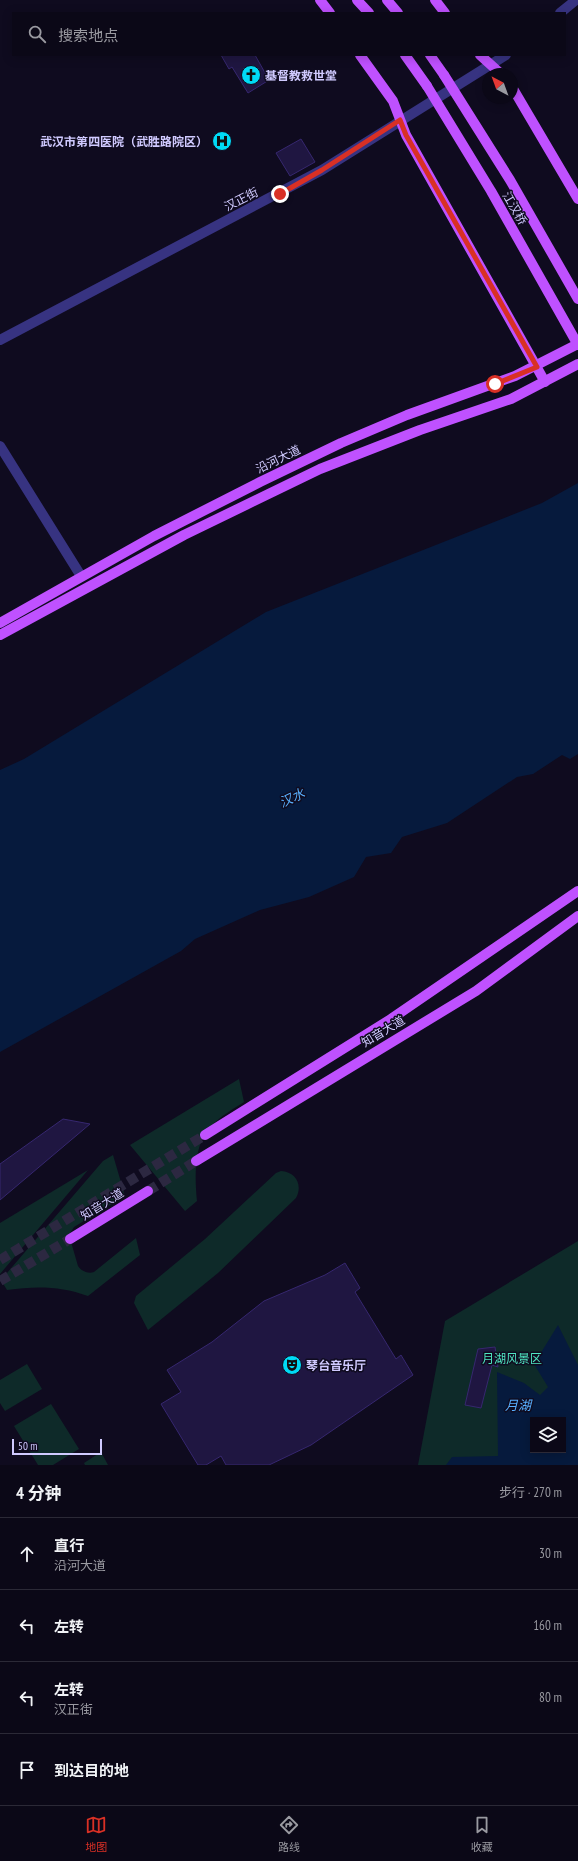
<!DOCTYPE html>
<html lang="zh">
<head>
<meta charset="utf-8">
<style>
	:root { --surface:#0b0817; --page:#141120; --text:#f1f3f6; --muted:#9a9aa1; --line:#2b2936; --accent:#d93025 }
	body { margin:0; font-family:"PT Sans Narrow","Noto Sans SC",sans-serif; background:var(--page); color:var(--text) }
	.controls { position:absolute; right:12px; bottom:12px; display:grid; overflow:hidden; border-radius:0px; box-shadow:0 2px 10px #0003 }
	.controls button { width:36px; height:36px; display:grid; place-items:center; padding:0; border:0; border-bottom:1px solid var(--line); background:var(--surface); color:var(--text); font:20px sans-serif }
	.compass { position:absolute; left:482px; top:68px; width:36px; height:36px; border-radius:50%; background:var(--surface); box-shadow:0 2px 10px #0003; rotate:319deg }
	.scale { position:absolute; left:12px; bottom:10px; width:90px; box-sizing:border-box; padding-left:4px; border:2px solid #d0caff; border-top:0; font-size:11px; line-height:14px; white-space:nowrap; color:#d0caff; -webkit-text-stroke:3px #0f0b1f; paint-order:stroke }
	.stop { position:absolute; width:12px; height:12px; margin:-9px; border:3px solid #d93025; border-radius:50%; background:#fff }
	.stop.end { background:#d93025; border-color:#fff; box-shadow:0 1px 4px #0008 }
	.list { margin:0; padding:0; list-style:none }
	h2 { display:flex; justify-content:space-between; align-items:center; height:52px; margin:0; padding:0 16px; font-size:17px }
	h2 small { font-size:13px; font-weight:400; color:var(--muted) }
	.list li { display:grid; grid-template-columns:26px 1fr auto; gap:12px; align-items:center; box-sizing:border-box; height:72px; padding:0 16px; border-top:1px solid var(--line) }
	.list b { display:block; font-size:15px; white-space:nowrap }
	.list p { margin:0; font-size:13px; white-space:nowrap; color:var(--muted) }
	.list em { font-size:13px; font-style:normal; color:var(--muted) }
	.icon { flex:none; width:22px; height:22px; fill:none; stroke:currentColor; stroke-width:2; stroke-linecap:round; stroke-linejoin:round }
	.map { position:relative; flex:none; width:578px; height:1465px; overflow:hidden }
	.search { position:absolute; background:var(--surface); box-shadow:0 2px 10px #0003; left:12px; right:12px; top:12px; height:44px; display:flex; align-items:center; gap:10px; box-sizing:border-box; padding:0 14px; border-radius:0px; color:var(--muted); font-size:15px }
	.sheet { height:340px; background:var(--surface) }
	nav { display:flex; justify-content:space-around; align-items:center; box-sizing:border-box; height:56px; border-top:1px solid var(--line); background:var(--surface); font-size:11px; color:var(--muted) }
	nav a { display:grid; justify-items:center; gap:2px }
	nav .on { color:var(--accent) }
	.map>svg:first-child { display:block }
	.green { fill:#0e2a29; fill-rule:evenodd }
	.water { fill:#061a3d; fill-rule:evenodd }
	.building { fill:#1f1641; stroke:#36276f }
	.lines { fill:none; stroke-linecap:round; stroke-linejoin:round }
	.major-tunnel { stroke:#2c2841; stroke-width:10; stroke-dasharray:10 5; stroke-linecap:butt }
	.minor { stroke:#373381; stroke-width:10 }
	.major { stroke:#bf51ff; stroke-width:10 }
	.major-bridge { stroke:#bf51ff; stroke-width:10 }
	.route { stroke:#d93025; stroke-width:5 }
	.labels { text-anchor:middle; dominant-baseline:central; stroke-width:3; stroke-linejoin:round; paint-order:stroke }
	.poi-label { font-size:12px; font-weight:bold; fill:#d0caff; stroke:#0f0b1f; text-anchor:start }
	.street-label { font-size:12px; fill:#d0caff; stroke:#0f0b1f }
	.park-label { font-size:12px; fill:#4fe5c1; stroke:#0f0b1f }
	.water-label { font-size:13px; font-style:italic; fill:#58b0ff; stroke:#0f0b1f }
</style>
</head>
<body>
<div class="map">
<svg width="578" height="1465" viewBox="0 0 578 1465">
	<rect width="100%" height="100%" fill="#0f0b1f"/>
	<!-- green -->
	<g class="green">
		<path d="M239,1079l5,23c-11,7 -23,14 -33,24 -18,19 -16,51 -14,75l-12,10 -55,-66z"/>
		<path d="M113,1155l12,41 -51,31 -5,8 9,31c3,5 10,8 16,6l42,-34 4,17 -52,41c-28,-10 -52,-10 -81,-6l-6,-10 102,-119z"/>
		<path d="M88,1170l-88,104v-51z"/>
		<path d="M281,1171c15,1 22,14 15,27l-78,75 -70,57 -14,-27 2,-7 69,-57 71,-66z"/>
		<path d="M578,1241v224h-160l27,-144zM533,1420h30v30h-30z"/>
		<path d="M27,1364l15,25 -37,22 -5,-8v-23z"/>
		<path d="M51,1404l28,45 -26,16h-15l-24,-39z"/>
		<path d="M101,1452l7,13h-23l-1,-2z"/>
	</g>
	<!-- water -->
	<g class="water">
		<path d="M578,483v271l-8,5 -8,-4 -29,19 -16,3 -70,46 -45,14 -11,16 -25,4 -12,20 -45,20 -49,13 -65,29 -14,12 -181,101v-282l24,-11 242,-147 276,-109z"/>
		<path d="M558,1325l20,40v100h-132l6,-8 46,-1 -1,-84 27,11 16,12 8,-8 -14,-23zM533,1420h30v30h-30z"/>
	</g>
	<!-- building -->
	<g class="building">
		<path d="M221,55h34l14,25 -21,13 -16,-26 -3,2z"/>
		<path d="M301,139l14,23 -25,14 -14,-23z"/>
		<path d="M63,1119l27,5 -90,76v-36z"/>
		<path d="M345,1263l15,25 -5,4 41,67 5,-4 12,20 -102,70 -42,20h-43l-5,-9 -15,9h-8l-37,-61 20,-12 -14,-22 45,-28 52,-41 61,-26z"/>
		<path d="M495,1347l3,20 -6,-2 -11,43 -16,-3 13,-56z"/>
	</g>
	<g class="lines">
		<!-- major-tunnel -->
		<g class="major-tunnel">
			<path d="M148,1191l48,-30"/>
			<path d="M0,1260l205,-125"/>
			<path d="M0,1281l70,-42"/>
		</g>
		<!-- minor -->
		<g class="minor">
			<path d="M560,13l16,-13"/>
			<path d="M0,340l322,-170 184,-115"/>
			<path d="M0,446l81,130"/>
		</g>
		<!-- major -->
		<g class="major">
			<path d="M320,0l10,13"/>
			<path d="M357,0l12,13"/>
			<path d="M387,0l11,13"/>
			<path d="M435,0l10,13"/>
			<path d="M360,55l33,46 13,34 139,247"/>
			<path d="M405,55l22,31"/>
			<path d="M430,55l14,20"/>
			<path d="M480,55l21,19"/>
			<path d="M512,87l66,112"/>
			<path d="M0,623l154,-87 106,-54 81,-39 66,-28 108,-39 63,-32"/>
			<path d="M0,635l184,-100 136,-66 100,-39 91,-31 67,-35"/>
			<path d="M205,1135l186,-116 187,-128"/>
			<path d="M196,1161l280,-170 102,-75"/>
			<path d="M70,1239l78,-48"/>
		</g>
		<!-- major-bridge -->
		<g class="major-bridge">
			<path d="M444,75l66,105 68,119"/>
			<path d="M427,86l64,105 87,154"/>
		</g>
	</g>
	<g class="lines">
		<!-- route -->
		<path class="route" d="M280,194l42,-24 78,-50 6,15 131,232 -42,17"/>
	</g>
	<!-- icons -->
	<defs>
		<g id="church-disc" transform="scale(1)"><circle r="9.5" fill="#00daf5" stroke="#0f0b1f"/><path d="M-1.2-6h2.4v3.5h3.3v2.4h-3.3V6h-2.4V-.1h-3.3v-2.4h3.3Z" fill="#111"/></g>
		<g id="hospital-disc" transform="scale(1)"><circle r="9.5" fill="#00daf5" stroke="#0f0b1f"/><path d="M-5-5h3v3.5h4V-5h3V5h-3V1.5h-4V5h-3Z" fill="#111"/></g>
		<g id="theatre-disc" transform="scale(1)"><circle r="9.5" fill="#00daf5" stroke="#0f0b1f"/><path d="M-5-5.5Q0-4 5-5.5V0Q5 5 0 6Q-5 5-5 0ZM-3.3-2.5H-1v1.5H-3.3ZM1-2.5H3.3v1.5H1ZM-2.8 1Q0 5.5 2.8 1Z" fill="#111"/></g>
	</defs>
	<g fill-rule="evenodd">
		<use href="#church-disc" x="251" y="75"/>
		<use href="#hospital-disc" x="222" y="141"/>
		<use href="#theatre-disc" x="292" y="1365"/>
	</g>
	<g class="labels">
		<!-- poi labels -->
		<g class="poi-label">
			<text x="265" y="75">基督教救世堂</text>
			<text x="208" y="141" text-anchor="end">武汉市第四医院（武胜路院区）</text>
			<text x="306" y="1365">琴台音乐厅</text>
		</g>
		<!-- street labels -->
		<g class="street-label">
			<text transform="translate(241 199) rotate(-27)">汉正街</text>
			<text transform="translate(515 208) rotate(60)">江汉桥</text>
			<text transform="translate(278 459) rotate(-26)">沿河大道</text>
			<text transform="translate(383 1031) rotate(-31)">知音大道</text>
			<text transform="translate(102 1204) rotate(-32)">知音大道</text>
		</g>
		<!-- park labels -->
		<g class="park-label">
			<text x="512" y="1358">月湖风景区</text>
		</g>
		<!-- water labels -->
		<g class="water-label">
			<text transform="translate(292 798) rotate(-25)">汉水</text>
			<text x="518" y="1405">月湖</text>
		</g>
	</g>
</svg>
<div class="controls">
<button><svg class="icon" aria-label="layers" viewBox="0 0 24 24"><path d="M12 4l9 5-9 5-9-5zM3 14l9 5 9-5"/></svg></button>
</div>
<svg class="compass" viewBox="-18 -18 36 36"><path d="M0-13l5 13h-10z" fill="#e53935"/><path d="M0 13l5-13h-10z" fill="#9a9aa1"/></svg>
<div class="scale">50 m</div>
<div class="stop" style="left:495px;top:384px"></div>
<div class="stop end" style="left:280px;top:194px"></div>
<div class="search"><svg class="icon" aria-label="search" viewBox="0 0 24 24"><circle cx="10" cy="10" r="6"/><path d="M15 15l6 6"/></svg>搜索地点</div>
</div>
<section class="sheet">
<h2>4 分钟<small>步行 · 270 m</small></h2>
<ul class="list">
<li><svg class="icon" aria-label="ahead" viewBox="0 0 24 24"><path d="M12 20V5M6 11l6-6 6 6"/></svg><div><b>直行</b><p>沿河大道</p></div><em>30 m</em></li>
<li><svg class="icon" aria-label="left" viewBox="0 0 24 24"><path d="M17 20v-9H6M10 6l-5 5 5 5"/></svg><div><b>左转</b></div><em>160 m</em></li>
<li><svg class="icon" aria-label="left" viewBox="0 0 24 24"><path d="M17 20v-9H6M10 6l-5 5 5 5"/></svg><div><b>左转</b><p>汉正街</p></div><em>80 m</em></li>
<li><svg class="icon" aria-label="arrive" viewBox="0 0 24 24"><path d="M6 21V4h12l-3 4 3 4H6"/></svg><div><b>到达目的地</b></div></li>
</ul>
</section>
<nav>
<a class="on"><svg class="icon" aria-label="map" viewBox="0 0 24 24"><path d="M3 6l6-2 6 2 6-2v14l-6 2-6-2-6 2zM9 4v14M15 6v14"/></svg>地图</a>
<a><svg class="icon" aria-label="directions" viewBox="0 0 24 24"><path d="M12 3l9 9-9 9-9-9zM9 14v-3h6M13 9l2 2-2 2"/></svg>路线</a>
<a><svg class="icon" aria-label="saved" viewBox="0 0 24 24"><path d="M7 4h10v16l-5-4-5 4z"/></svg>收藏</a>
</nav>
</body>
</html>
